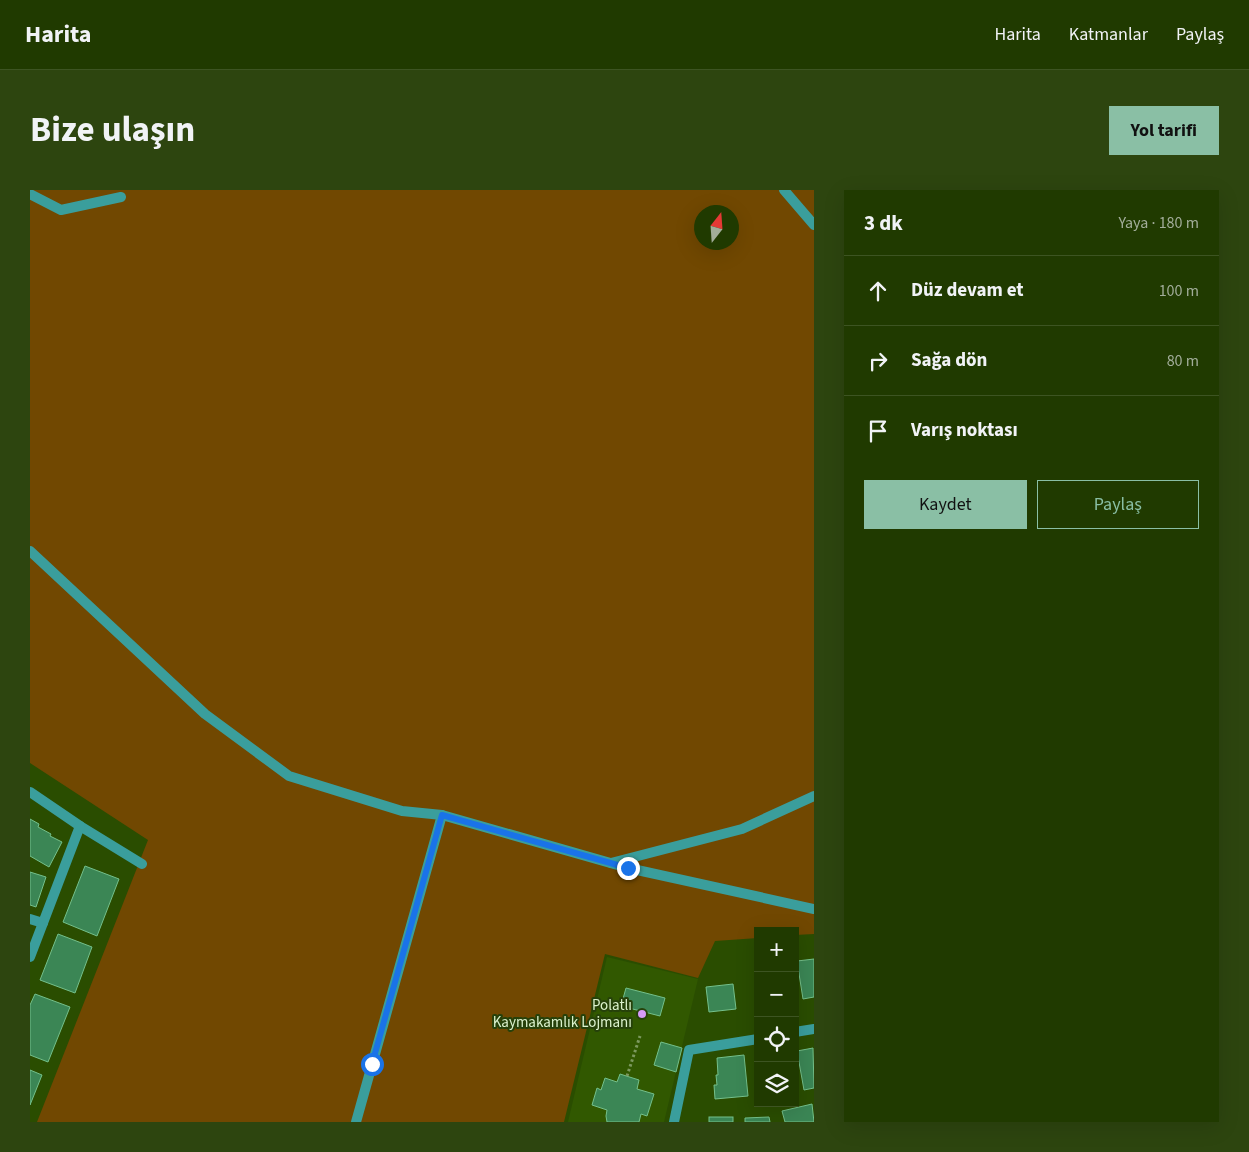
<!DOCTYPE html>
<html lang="tr">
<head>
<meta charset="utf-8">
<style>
	:root { --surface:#203a00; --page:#2d450f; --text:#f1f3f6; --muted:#a2ad99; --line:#3d5422; --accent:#8abfa5 }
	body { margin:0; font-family:"Source Sans 3",sans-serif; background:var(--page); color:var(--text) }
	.controls { position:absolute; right:15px; bottom:15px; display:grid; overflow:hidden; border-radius:0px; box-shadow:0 5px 20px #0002 }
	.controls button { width:45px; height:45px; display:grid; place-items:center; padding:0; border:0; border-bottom:1px solid var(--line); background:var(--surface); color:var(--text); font:25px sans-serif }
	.compass { position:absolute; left:664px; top:15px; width:45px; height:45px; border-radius:50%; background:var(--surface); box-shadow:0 5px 20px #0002; rotate:17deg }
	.stop { position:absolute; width:15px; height:15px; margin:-11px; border:4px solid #1a73e8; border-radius:50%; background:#fff }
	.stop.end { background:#1a73e8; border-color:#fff; box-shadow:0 1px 5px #0008 }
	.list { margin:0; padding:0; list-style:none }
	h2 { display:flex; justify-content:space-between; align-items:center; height:65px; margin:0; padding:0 20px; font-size:21px }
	h2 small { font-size:16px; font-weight:400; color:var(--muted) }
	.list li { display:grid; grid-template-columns:32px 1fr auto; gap:15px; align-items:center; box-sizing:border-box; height:70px; padding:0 20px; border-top:1px solid var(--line) }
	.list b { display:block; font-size:19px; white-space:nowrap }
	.list em { font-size:16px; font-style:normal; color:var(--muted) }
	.actions { display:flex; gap:10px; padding:15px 20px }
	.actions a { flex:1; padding:11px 0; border:1px solid var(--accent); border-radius:0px; text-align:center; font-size:18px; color:var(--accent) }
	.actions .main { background:var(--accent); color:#111 }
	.icon { flex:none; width:28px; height:28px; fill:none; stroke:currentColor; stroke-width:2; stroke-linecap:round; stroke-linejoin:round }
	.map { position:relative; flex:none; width:784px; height:932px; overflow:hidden; border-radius:0px }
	header { display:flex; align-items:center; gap:30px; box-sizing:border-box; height:70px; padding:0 25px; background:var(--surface); border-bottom:1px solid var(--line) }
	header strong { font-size:24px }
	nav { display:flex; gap:28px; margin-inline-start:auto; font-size:18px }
	.intro { display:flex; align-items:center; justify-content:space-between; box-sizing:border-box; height:120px; padding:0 30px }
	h1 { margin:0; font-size:35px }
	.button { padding:12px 22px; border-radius:0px; background:var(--accent); color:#111; font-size:18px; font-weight:700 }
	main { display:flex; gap:30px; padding:0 30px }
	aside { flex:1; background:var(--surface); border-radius:0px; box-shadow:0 5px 20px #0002 }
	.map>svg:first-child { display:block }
	.built { fill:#315800 }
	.green { fill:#714801; fill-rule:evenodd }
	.building { fill:#3b8655; stroke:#74c08b }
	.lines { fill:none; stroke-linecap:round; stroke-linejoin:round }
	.path { stroke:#7c995e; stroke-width:3; stroke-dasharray:2.5 2.5; stroke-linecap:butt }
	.minor { stroke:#3a9e9c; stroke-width:10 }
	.route { stroke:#1a73e8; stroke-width:6 }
	.poi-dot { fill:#d79bf9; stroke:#26410a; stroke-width:2 }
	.labels { text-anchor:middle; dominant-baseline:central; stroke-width:4; stroke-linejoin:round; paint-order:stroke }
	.poi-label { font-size:15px; fill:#dcf2cd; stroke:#26410a; text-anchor:end }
</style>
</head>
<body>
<header>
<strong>Harita</strong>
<nav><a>Harita</a><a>Katmanlar</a><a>Paylaş</a></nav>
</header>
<div class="intro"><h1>Bize ulaşın</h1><a class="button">Yol tarifi</a></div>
<main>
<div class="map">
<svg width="784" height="932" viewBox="0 0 784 932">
	<rect width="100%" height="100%" fill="#2a4d00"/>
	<!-- built -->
	<path class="built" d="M577,767l91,22 -34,143h-96z"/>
	<!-- green -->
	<path class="green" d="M0,0h784v744l-19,1v-4h-37v7l-43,3 -17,37 -93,-24 -41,168h-527l111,-282 -118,-77zM672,22h30v30h-30z"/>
	<!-- building -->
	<g class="building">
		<path d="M0,629l9,5 -1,3 13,7 -1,2 12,6 -13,25 -19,-11z"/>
		<path d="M55,676l34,13 -22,57 -34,-14z"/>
		<path d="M0,682l16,5 -10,30 -6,-2z"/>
		<path d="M28,744l34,13 -17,46 -35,-13z"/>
		<path d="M784,769v38l-11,2 -6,-38z"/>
		<path d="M703,794l3,25 -27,3 -3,-25z"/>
		<path d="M596,798l39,10 -5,18 -39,-10z"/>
		<path d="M5,804l35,13 -22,55 -18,-7v-50z"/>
		<path d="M631,852l21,6 -6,24 -22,-7z"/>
		<path d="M783,858l1,40 -10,2 -7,-39z"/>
		<path d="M714,865l4,41 -33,3 -1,-14h3l-1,-10h2l-1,-17z"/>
		<path d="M0,880l12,5 -12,30z"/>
		<path d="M590,884l19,6 -2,9 17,5 -7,22 -6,-2 -2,8h-32l-1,-6 1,-6 -15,-5 5,-17 4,2 4,-12 12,4z"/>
		<path d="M782,914l2,18h-29l-3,-11z"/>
		<rect x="679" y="927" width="24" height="5"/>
		<path d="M739,927l1,5h-25v-4z"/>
	</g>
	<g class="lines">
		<!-- path -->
		<path class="path" d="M597,886l13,-40"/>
		<!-- minor -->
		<g class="minor">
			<path d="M754,0l30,35"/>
			<path d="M0,4l31,16 60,-13"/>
			<path d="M0,361l175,163 84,62 113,35 40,4 186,53 186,41"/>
			<path d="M0,602l50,34 62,38"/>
			<path d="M581,673l131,-34 72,-33"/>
			<path d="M0,729l13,4"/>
			<path d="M0,767l50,-131"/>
			<path d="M765,842l19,-3"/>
			<path d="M326,932l86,-307"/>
			<path d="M644,932l15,-72 69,-11"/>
		</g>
	</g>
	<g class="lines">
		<!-- route -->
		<path class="route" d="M342,874l70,-249 186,53"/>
	</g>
	<!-- markers -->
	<circle class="poi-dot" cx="612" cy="824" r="5"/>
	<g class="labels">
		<!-- poi labels -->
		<g class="poi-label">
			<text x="602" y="815">Polatlı<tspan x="602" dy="17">Kaymakamlık Lojmanı</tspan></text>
		</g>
	</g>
</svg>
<div class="controls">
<button>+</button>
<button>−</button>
<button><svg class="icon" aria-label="locate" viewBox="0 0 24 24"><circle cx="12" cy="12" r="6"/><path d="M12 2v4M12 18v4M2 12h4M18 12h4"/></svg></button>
<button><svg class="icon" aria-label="layers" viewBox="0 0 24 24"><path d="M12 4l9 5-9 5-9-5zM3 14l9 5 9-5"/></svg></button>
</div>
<svg class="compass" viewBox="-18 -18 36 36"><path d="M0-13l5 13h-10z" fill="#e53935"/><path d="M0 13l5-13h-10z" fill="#a2ad99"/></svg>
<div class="stop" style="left:342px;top:874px"></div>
<div class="stop end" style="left:598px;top:678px"></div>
</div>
<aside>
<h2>3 dk<small>Yaya · 180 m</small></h2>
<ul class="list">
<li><svg class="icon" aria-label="ahead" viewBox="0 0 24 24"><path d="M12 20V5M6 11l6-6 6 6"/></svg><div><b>Düz devam et</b></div><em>100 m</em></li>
<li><svg class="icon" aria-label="right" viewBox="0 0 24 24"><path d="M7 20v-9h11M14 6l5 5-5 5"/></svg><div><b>Sağa dön</b></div><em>80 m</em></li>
<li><svg class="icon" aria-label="arrive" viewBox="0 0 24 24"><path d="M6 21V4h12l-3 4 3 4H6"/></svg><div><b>Varış noktası</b></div></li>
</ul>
<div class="actions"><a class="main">Kaydet</a><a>Paylaş</a></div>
</aside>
</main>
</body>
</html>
